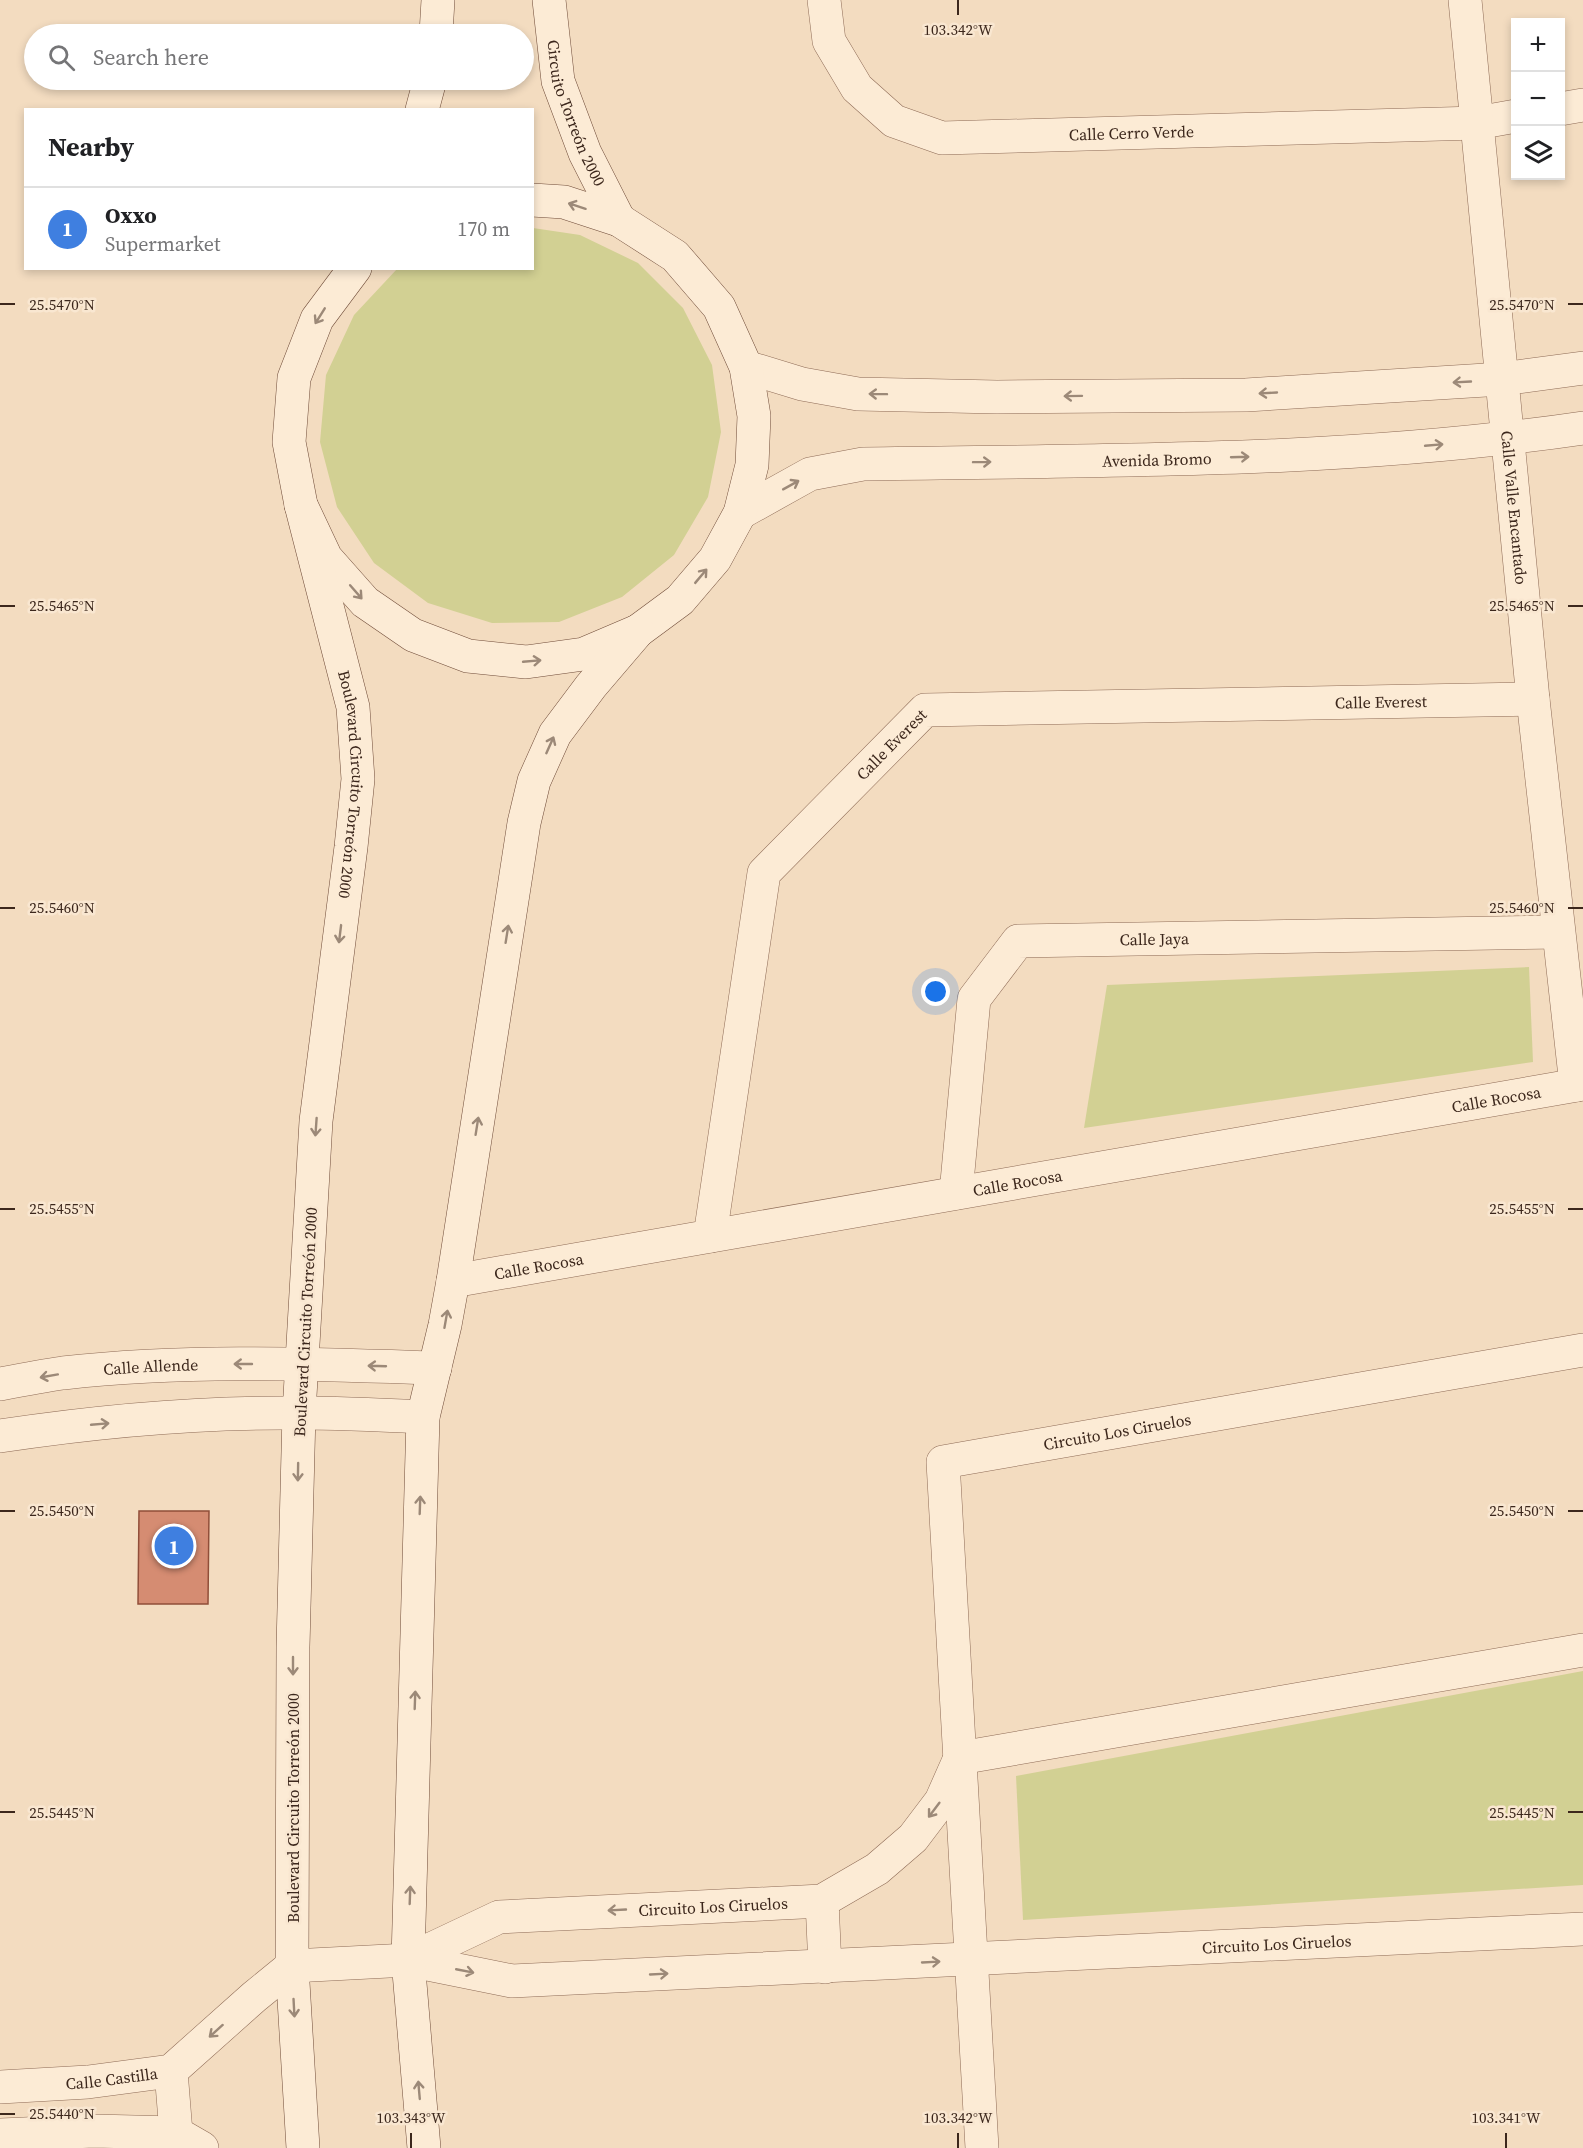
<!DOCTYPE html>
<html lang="en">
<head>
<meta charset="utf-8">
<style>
	:root { --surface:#fff; --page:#f6f6f6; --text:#202124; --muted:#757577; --line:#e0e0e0; --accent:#a41f34 }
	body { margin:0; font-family:"Source Serif 4",serif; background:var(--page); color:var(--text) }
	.controls { position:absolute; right:18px; top:18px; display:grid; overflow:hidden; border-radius:0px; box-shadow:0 3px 9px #0003 }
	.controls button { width:54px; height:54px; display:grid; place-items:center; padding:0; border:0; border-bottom:2px solid var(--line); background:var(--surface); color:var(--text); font:30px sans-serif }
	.you { position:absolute; left:936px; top:992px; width:21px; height:21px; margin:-15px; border:4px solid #fff; border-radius:50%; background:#1a73e8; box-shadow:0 0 0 9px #1a73e833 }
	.badge { display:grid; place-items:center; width:39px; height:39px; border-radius:50%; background:var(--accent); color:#fff; font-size:20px; font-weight:700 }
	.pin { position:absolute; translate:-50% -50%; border:3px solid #fff; box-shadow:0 2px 6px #0006 }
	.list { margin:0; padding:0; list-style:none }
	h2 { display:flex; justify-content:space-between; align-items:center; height:78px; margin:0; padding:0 24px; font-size:26px }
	h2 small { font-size:20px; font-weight:400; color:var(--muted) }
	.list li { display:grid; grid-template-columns:39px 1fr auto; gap:18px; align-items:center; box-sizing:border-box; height:84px; padding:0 24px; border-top:2px solid var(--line) }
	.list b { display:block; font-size:22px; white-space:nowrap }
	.list p { margin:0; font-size:20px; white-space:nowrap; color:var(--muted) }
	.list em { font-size:20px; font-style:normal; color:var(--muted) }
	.icon { flex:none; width:33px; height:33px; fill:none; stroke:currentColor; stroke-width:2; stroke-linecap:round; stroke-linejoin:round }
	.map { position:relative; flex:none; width:1583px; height:2148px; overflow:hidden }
	.search { position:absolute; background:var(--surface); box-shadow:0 3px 9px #0003; left:24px; top:24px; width:510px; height:66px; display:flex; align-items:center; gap:15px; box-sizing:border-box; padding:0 21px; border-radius:33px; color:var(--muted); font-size:22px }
	.panel { position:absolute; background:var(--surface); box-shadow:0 3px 9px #0003; left:24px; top:108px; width:510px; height:162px; border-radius:0px }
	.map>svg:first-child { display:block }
	.green { fill:#d2d093 }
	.building { fill:#d58c72; stroke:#904e39; stroke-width:1.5 }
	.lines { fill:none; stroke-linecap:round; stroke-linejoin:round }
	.minor-casing { stroke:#8e6b56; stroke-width:34 }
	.tertiary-casing { stroke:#8e6b56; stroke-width:34 }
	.secondary-casing { stroke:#704c39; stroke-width:34 }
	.minor { stroke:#fcebd5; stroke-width:33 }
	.tertiary { stroke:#fcebd5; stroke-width:33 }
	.secondary { stroke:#fcebd5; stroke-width:33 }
	.oneway { stroke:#9c8978 }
	.ticks { fill:none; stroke:#3c271c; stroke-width:2 }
	.labels { text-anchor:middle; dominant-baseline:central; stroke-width:5; stroke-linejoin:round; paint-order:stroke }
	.street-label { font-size:16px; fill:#3c271c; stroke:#f9e7d1 }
	.ticks-label { font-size:15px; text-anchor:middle; fill:#3c271c; stroke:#f9e7d1; stroke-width:5; stroke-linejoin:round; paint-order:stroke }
</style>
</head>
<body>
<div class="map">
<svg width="1583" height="2148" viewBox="0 0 1583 2148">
	<rect width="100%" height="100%" fill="#f3dcc0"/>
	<!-- green -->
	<g class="green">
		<path d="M533,228l47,7 58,28 45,45 29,57 9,67 -13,65 -34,58 -52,42 -63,25 -67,1 -64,-20 -54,-40 -37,-56 -17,-65 6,-67 28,-60 43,-46 135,-1z"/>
		<path d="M1529,967l4,95 -449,66 23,-143z"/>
		<path d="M1583,1671v214l-560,35 -7,-144z"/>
	</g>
	<!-- building -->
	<path class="building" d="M139,1511h70l-1,93h-70z"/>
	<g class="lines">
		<!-- minor casing -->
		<g class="minor-casing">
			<g id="minor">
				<path id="s1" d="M824,0l5,41 28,47 37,33 48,17 535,-15 39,-7"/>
				<path id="s2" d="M1465,0l68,699 43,386"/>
				<path d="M1560,109l23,-4"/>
				<path id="s3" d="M956,1193l18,-194 44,-58 540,-9"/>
				<path id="s4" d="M710,1236l54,-363 161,-163 608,-11"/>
				<path id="s5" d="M453,1281l1130,-197"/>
				<path d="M822,1901l3,66"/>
				<path id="s6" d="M408,1960l91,-43 323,-16 55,-32 36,-31 28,-37 19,-43 623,-108"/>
				<path d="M171,2071l5,62"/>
				<path id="s7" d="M0,2087l88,-5 83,-11 83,-74 38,-31 116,-6 104,21 1071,-52"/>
				<path d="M0,2135l94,-4 82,2 26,15"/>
				<path id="s8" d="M982,2148l-39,-686 640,-112"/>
			</g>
		</g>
		<!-- tertiary casing -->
		<g class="tertiary-casing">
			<g id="tertiary">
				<path d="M746,367l56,17 56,10 139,3 249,-2 256,-16 81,-11"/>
				<path id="s9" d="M740,513l70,-39 53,-10c240,-4 482,-1 720,-36"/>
				<path id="s10" d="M0,1384c21,-4 42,-8 63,-11 123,-14 248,-9 372,-5"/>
				<path d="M0,1436c99,-15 200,-24 300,-23 41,0 82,2 123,4"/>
			</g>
		</g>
		<!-- secondary casing -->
		<g class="secondary-casing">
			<g id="secondary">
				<path id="s11" d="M549,0l9,81 27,72 34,67"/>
				<path d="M436,34l2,-34"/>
				<path d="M422,110l8,-30"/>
				<path d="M355,268l-38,51 -23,59 -5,64 12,63 25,53 39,44 48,33 55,21 58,6 58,-8 54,-23 42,-31 35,-41 25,-46 12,-48 2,-49 -8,-49 -27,-60 -44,-51 -56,-36 -55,-18 -32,-2"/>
				<path id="s12" d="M301,505l52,202 5,72 -7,68 -35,274 -17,292 -6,234 -1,319 11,182"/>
				<path d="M424,2148l-16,-188 15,-543 22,-92 8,-44 71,-458 10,-42 21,-47 36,-48 47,-55"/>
			</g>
		</g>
		<!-- minor -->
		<use href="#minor" class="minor"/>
		<!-- tertiary -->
		<use href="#tertiary" class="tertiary"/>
		<!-- secondary -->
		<use href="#secondary" class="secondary"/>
	</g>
	<!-- one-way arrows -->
	<defs><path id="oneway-shaft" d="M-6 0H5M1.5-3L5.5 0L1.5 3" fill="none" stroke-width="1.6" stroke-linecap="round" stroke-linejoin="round" transform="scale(1.5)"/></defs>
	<g class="oneway">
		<use href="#oneway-shaft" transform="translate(577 206) rotate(-162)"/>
		<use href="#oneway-shaft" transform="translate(320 316) rotate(122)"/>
		<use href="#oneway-shaft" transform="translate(1462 382) rotate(177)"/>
		<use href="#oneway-shaft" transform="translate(1268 393) rotate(177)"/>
		<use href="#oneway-shaft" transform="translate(878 394) rotate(-179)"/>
		<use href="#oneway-shaft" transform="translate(1073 396) rotate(179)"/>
		<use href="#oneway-shaft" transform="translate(1434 445) rotate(-5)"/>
		<use href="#oneway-shaft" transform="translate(1240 457) rotate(-2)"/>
		<use href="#oneway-shaft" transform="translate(982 462) rotate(-1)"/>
		<use href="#oneway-shaft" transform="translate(791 485) rotate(-29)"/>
		<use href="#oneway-shaft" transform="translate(701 576) rotate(-50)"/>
		<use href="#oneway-shaft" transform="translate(356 592) rotate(49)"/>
		<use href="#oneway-shaft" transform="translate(532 661) rotate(-5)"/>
		<use href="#oneway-shaft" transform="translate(550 745) rotate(-66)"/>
		<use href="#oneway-shaft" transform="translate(340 934) rotate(97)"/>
		<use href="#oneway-shaft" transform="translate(507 934) rotate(-81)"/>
		<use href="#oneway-shaft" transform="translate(477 1126) rotate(-81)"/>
		<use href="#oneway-shaft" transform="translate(316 1127) rotate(94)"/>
		<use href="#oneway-shaft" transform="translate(446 1319) rotate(-80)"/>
		<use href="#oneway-shaft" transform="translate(243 1364) rotate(180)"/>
		<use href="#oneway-shaft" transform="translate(377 1366) rotate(-178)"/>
		<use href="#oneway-shaft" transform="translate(49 1376) rotate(170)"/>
		<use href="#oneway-shaft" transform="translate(100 1424) rotate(-5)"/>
		<use href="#oneway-shaft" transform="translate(298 1472) rotate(91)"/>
		<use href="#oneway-shaft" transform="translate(420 1505) rotate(-88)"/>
		<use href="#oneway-shaft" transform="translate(293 1666) rotate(90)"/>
		<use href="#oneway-shaft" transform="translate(415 1700) rotate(-88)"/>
		<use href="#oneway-shaft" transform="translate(934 1810) rotate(127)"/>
		<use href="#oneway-shaft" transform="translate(410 1895) rotate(-88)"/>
		<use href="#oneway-shaft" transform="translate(617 1910) rotate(177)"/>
		<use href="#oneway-shaft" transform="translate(931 1962) rotate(-3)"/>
		<use href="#oneway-shaft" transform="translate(465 1971) rotate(11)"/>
		<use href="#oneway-shaft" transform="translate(659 1974) rotate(-3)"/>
		<use href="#oneway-shaft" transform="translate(294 2008) rotate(87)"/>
		<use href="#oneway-shaft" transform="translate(216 2031) rotate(138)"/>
		<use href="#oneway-shaft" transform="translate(419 2090) rotate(-95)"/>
	</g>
	<!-- ticks -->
	<path class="ticks" d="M958,0v15M0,304h15M1568,304h15M0,606h15M1568,606h15M0,908h15M1568,908h15M0,1209h15M1568,1209h15M0,1511h15M1568,1511h15M0,1812h15M1568,1812h15M0,2114h15M411,2133v15M958,2133v15M1506,2133v15"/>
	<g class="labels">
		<!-- street labels -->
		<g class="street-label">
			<text stroke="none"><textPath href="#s11" startOffset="117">Circuito Torreón 2000</textPath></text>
			<text stroke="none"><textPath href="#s1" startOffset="386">Calle Cerro Verde</textPath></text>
			<text stroke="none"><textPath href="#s9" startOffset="428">Avenida Bromo</textPath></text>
			<text stroke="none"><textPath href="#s2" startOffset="510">Calle Valle Encantado</textPath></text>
			<text stroke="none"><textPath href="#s4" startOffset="1052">Calle Everest</textPath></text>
			<text stroke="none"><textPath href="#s4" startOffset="548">Calle Everest</textPath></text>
			<text stroke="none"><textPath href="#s12" startOffset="286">Boulevard Circuito Torreón 2000</textPath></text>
			<text stroke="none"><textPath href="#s3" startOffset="404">Calle Jaya</textPath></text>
			<text stroke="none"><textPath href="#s5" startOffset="1059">Calle Rocosa</textPath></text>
			<text stroke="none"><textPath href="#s5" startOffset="573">Calle Rocosa</textPath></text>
			<text stroke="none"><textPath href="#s5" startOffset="87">Calle Rocosa</textPath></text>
			<text transform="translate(305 1322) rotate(-87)">Boulevard Circuito Torreón 2000</text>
			<text stroke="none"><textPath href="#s10" startOffset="152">Calle Allende</textPath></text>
			<text stroke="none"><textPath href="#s8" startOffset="864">Circuito Los Ciruelos</textPath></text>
			<text transform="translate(293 1808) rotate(-90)">Boulevard Circuito Torreón 2000</text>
			<text stroke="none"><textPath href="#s6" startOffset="315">Circuito Los Ciruelos</textPath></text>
			<text stroke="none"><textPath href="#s7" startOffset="1320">Circuito Los Ciruelos</textPath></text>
			<text stroke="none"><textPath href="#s7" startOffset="112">Calle Castilla</textPath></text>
		</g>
	</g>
	<g class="ticks-label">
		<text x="958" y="35">103.342°W</text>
		<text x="62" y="310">25.5470°N</text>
		<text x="1522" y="310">25.5470°N</text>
		<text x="62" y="611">25.5465°N</text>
		<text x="1522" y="611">25.5465°N</text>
		<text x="62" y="913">25.5460°N</text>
		<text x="1522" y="913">25.5460°N</text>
		<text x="62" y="1214">25.5455°N</text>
		<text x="1522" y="1214">25.5455°N</text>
		<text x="62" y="1516">25.5450°N</text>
		<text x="1522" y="1516">25.5450°N</text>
		<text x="62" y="1818">25.5445°N</text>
		<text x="1522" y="1818">25.5445°N</text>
		<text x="62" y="2119">25.5440°N</text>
		<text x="411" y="2123">103.343°W</text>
		<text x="958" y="2123">103.342°W</text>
		<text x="1506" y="2123">103.341°W</text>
	</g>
</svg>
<div class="controls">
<button>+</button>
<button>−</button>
<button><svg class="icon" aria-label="layers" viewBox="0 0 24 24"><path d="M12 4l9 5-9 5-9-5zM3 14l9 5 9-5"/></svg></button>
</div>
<div class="you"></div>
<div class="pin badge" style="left:174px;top:1546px;background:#3f7fe0">1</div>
<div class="search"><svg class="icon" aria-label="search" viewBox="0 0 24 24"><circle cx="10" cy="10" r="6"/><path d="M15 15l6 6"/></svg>Search here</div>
<section class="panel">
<h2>Nearby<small></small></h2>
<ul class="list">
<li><span class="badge" style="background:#3f7fe0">1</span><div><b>Oxxo</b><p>Supermarket</p></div><em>170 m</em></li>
</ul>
</section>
</div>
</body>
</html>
